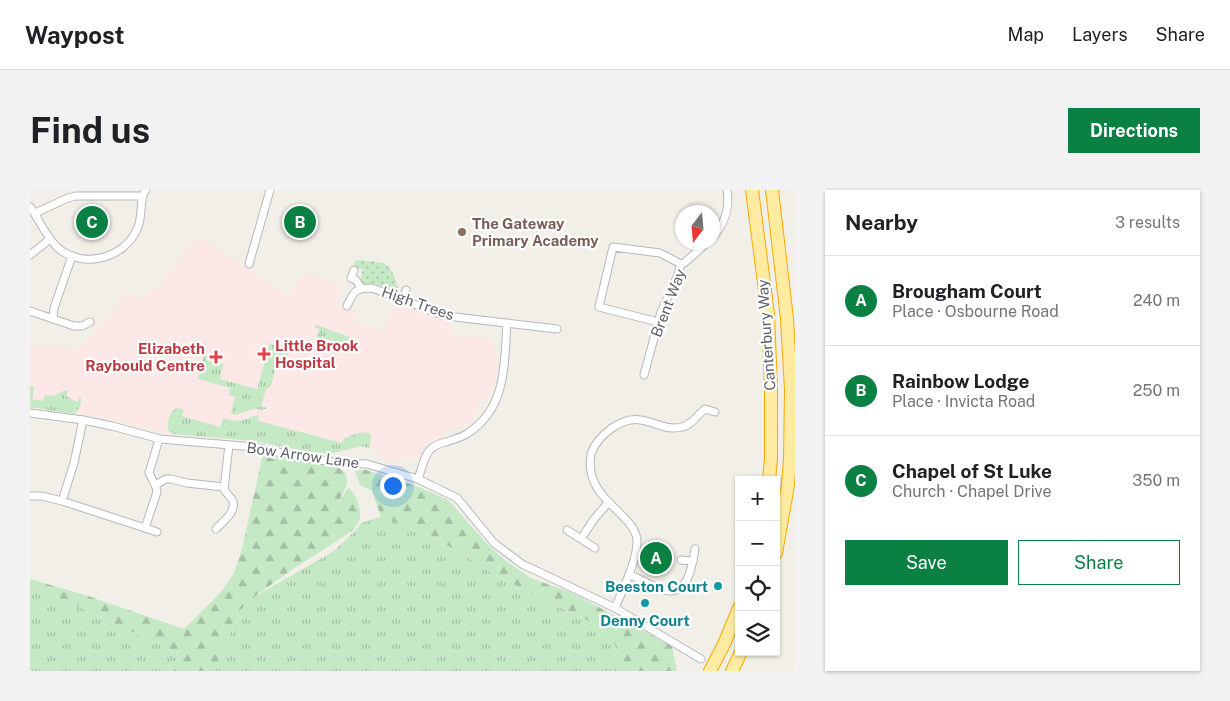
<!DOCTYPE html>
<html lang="en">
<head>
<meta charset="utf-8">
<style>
	:root { --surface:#fff; --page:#f2f2f2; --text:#202124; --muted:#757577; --line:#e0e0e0; --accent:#0b8043 }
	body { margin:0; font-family:"Public Sans",sans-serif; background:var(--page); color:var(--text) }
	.controls { position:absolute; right:15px; bottom:15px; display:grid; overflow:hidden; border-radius:0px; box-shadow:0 1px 4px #0004 }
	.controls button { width:45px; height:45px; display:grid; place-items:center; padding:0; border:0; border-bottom:1px solid var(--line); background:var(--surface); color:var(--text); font:25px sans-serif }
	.compass { position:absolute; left:645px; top:15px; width:45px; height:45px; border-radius:50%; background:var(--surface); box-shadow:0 1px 4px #0004; rotate:196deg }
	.you { position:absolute; left:362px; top:295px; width:18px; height:18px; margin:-12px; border:4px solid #fff; border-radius:50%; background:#1a73e8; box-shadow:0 0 0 8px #1a73e833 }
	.badge { display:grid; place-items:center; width:32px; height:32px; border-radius:50%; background:var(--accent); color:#fff; font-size:16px; font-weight:700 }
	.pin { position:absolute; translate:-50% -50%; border:2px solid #fff; box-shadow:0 1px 5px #0006 }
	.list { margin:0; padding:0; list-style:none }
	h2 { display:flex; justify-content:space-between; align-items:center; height:65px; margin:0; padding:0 20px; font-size:21px }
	h2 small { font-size:16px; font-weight:400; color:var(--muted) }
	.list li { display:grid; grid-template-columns:32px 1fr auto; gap:15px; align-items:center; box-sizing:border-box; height:90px; padding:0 20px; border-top:1px solid var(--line) }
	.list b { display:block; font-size:19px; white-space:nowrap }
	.list p { margin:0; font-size:16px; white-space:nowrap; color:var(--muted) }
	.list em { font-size:16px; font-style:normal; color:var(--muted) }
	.actions { display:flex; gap:10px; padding:15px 20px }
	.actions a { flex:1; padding:11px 0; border:1px solid var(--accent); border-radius:0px; text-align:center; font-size:18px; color:var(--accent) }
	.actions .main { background:var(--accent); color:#fff }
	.icon { flex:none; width:28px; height:28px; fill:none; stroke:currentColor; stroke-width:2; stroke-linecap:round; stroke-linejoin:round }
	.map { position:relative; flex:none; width:765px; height:481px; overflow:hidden; border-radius:0px }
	header { display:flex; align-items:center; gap:30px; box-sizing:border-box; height:70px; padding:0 25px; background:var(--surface); border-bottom:1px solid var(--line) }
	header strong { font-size:24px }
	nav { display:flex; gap:28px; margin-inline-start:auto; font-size:18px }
	.intro { display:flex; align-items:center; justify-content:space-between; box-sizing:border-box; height:120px; padding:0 30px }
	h1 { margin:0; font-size:35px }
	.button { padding:12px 22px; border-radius:0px; background:var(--accent); color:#fff; font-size:18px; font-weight:700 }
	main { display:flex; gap:30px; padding:0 30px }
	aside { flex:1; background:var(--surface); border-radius:0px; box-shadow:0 1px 4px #0004 }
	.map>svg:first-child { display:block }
	.medical { fill:#fce8e6 }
	.grass { fill:url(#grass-tufts) }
	.forest { fill:url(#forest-firs) }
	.park { fill:url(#park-dots) }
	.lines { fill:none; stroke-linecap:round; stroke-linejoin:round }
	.minor-casing { stroke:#b5b8bc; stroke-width:9 }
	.trunk-casing { stroke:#f9ab00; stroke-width:14 }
	.minor { stroke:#fff; stroke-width:7 }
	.trunk { stroke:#feeaa1; stroke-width:12 }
	.education-dot { fill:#8d6e63; stroke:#fff; stroke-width:2 }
	.health-dot { fill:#e0444e; stroke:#fff; stroke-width:2 }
	.culture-dot { fill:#0f9aa8; stroke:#fff; stroke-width:2 }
	.labels { text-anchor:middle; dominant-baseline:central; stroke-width:4.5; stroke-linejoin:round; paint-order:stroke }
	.education-label { font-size:15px; font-weight:bold; fill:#785e54; stroke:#fff; text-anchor:start }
	.street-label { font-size:15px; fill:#5f6368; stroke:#fff }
	.health-label { font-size:15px; font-weight:bold; fill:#be3a42; stroke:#fff; text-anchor:start }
	.culture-label { font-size:15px; font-weight:bold; fill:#0d838f; stroke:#fff; text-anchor:end }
</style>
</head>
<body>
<header>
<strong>Waypost</strong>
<nav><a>Map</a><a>Layers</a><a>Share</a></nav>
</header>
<div class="intro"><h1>Find us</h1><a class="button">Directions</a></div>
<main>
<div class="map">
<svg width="765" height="481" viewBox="0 0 765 481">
	<defs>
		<pattern id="grass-tufts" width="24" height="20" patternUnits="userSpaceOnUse" patternTransform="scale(1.25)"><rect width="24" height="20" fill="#c5e8c5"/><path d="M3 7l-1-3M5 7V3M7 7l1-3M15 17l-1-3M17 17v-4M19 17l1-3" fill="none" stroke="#a3c0a4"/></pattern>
		<pattern id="forest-firs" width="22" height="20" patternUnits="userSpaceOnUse" patternTransform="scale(1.25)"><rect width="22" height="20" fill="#c5e8c5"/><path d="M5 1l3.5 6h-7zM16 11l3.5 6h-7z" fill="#a3c0a4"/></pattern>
		<pattern id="park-dots" width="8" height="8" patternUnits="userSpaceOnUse" patternTransform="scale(1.25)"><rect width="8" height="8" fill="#c5e8c5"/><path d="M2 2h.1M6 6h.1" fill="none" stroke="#a3c0a4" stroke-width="1.8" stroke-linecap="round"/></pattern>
	</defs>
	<rect width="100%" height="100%" fill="#f1efe8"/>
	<!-- medical -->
	<path class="medical" d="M167,49h7l47,32 22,17 15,10 17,-26 37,15 -6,18 22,8 -3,9 27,10 11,-25 5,-3 47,16 14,18h33l6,19v14l-9,25 -9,4 -5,20 -32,12 -2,6 -14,6 -4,9 -10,6h-10l-13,5 -15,-15 -13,-3 -37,9 -71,-14 -81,-7 -83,-18 -60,-9v-63l49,6 48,-57 11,7 20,-12 11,-18z"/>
	<!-- grass -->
	<g class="grass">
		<path d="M287,135l35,13 -2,8 -33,-9 2,-8 -5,-2 1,-1z"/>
		<path d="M240,153l20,5 -3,9 -8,-2 -8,31 -5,3 -5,17 6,2c-5,3 -7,1 -12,1 -9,1 -15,7 -24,5l4,-17 -6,-2 1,-7 -32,-9 6,-26 3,1 -1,6 17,4 -3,15 37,10z"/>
		<path d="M0,196l4,1 -2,12 11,2 2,-6 9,1 9,-5 5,-1 -2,6 11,6 3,-6c3,6 0,11 -4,17l-2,1 -44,-7z"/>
		<path d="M148,218l6,2 -2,6 38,11 3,-9c5,1 11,3 16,3 7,-1 13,-5 20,-6l-1,5 1,1 83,22 2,-5c10,-2 16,-9 27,-3v4l-2,9 -8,-2 -36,9 -71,-14 -81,-7 -5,-4c-1,-8 1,-20 10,-22z"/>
		<path d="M351,327l53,20 63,39 102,50c14,13 25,25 15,45h-401l14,-29 12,-31 15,-14 80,-46 21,-20 6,-8z"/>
		<path d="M0,399l12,1 121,56 16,10 -4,15h-145z"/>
	</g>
	<!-- forest -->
	<g class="forest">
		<path d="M233,264l73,12c20,11 8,23 2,38l10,-16c8,4 13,21 12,29 -1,6 -5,10 -8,14l-59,38 -39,28 -15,14 -12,31 -14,29h-39l5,-12v-3l-16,-10 -121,-56 -12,-1v-10l55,16 99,34 37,-37 13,-19 8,-24z"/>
		<path d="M336,280l53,17 29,13 40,45 18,16 25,17 41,15 100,53 5,25h-63c10,-20 -1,-32 -15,-45l-102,-50 -63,-39 -53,-20 -9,-26 -12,-6 -5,-14z"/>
	</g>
	<!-- park -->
	<path class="park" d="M326,70c31,3 34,-1 43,31l-4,1 -21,-9 -1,2h-9c-5,-5 -3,-8 -1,-15l-10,-4z"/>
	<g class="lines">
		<!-- minor casing -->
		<g class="minor-casing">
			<g id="minor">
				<path d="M0,17c10,13 15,29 28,41 26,22 68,10 80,-21 5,-12 1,-30 8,-37"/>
				<path d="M5,23l33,-15 8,-2h66"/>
				<path d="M682,48c12,-13 18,-30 15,-48"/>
				<path d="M0,65l20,-16"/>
				<path d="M219,74l21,-74"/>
				<path d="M324,80l-3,8 5,2 5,8"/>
				<path d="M373,110l3,-10"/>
				<path d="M317,116c7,-15 8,-18 25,-18l68,26 15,3 102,12"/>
				<path d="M0,121l44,15h8l8,-4"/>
				<path d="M23,129l1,-11 18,-52"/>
				<path d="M628,132l-59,-15 14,-60 47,6 21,11"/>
				<path d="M614,185l17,-63 16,-35 4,-13 3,-1 24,-21"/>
				<path d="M0,223l53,7 29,6 48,13 94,8 52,11 34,5 27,1 51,15 39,19 37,45 28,21 93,44 86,51"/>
				<path d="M388,289c4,-10 6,-25 14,-31 4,-3 10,-5 14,-6 8,-3 15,-4 22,-9 39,-25 36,-69 39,-110"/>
				<path d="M125,295l11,-6h5l16,4 37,4"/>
				<path d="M0,306h12l20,5 83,27 12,-36 -1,-5 -7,-14 10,-34"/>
				<path d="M32,311l12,-38 9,-43"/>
				<path d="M115,338l12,4"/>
				<path d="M186,339c6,-7 20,-16 17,-27 -1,-5 -7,-8 -9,-13l5,-44"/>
				<path d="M537,340l28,18"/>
				<path d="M551,349l13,-20 14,-16"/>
				<path d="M651,370l12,1"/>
				<path d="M599,384c10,5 21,11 32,15 27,10 31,-22 34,-40"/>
				<path d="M585,418c7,-17 23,-49 22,-68 -2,-23 -41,-38 -46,-68 -1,-6 -1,-12 0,-18 6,-18 31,-38 50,-34 14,2 26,11 41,7 10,-2 15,-12 23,-18l10,3"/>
			</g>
		</g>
		<!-- trunk casing -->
		<g class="trunk-casing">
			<g id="trunk">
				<path d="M722,0l16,124 3,74v70l-2,22"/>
				<path d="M742,0l15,129 4,71 -1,69 -2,26 -12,68"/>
				<path d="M680,481l14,-27 15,-36"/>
				<path d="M702,481l9,-19"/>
			</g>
		</g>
		<!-- minor -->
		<use href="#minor" class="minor"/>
		<!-- trunk -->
		<use href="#trunk" class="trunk"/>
	</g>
	<!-- markers -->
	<circle class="education-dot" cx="432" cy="42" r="5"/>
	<g class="health-dot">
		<path d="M231.5 156.5h5v5h5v5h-5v5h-5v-5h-5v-5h5z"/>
		<path d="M183.5 159.5h5v5h5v5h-5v5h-5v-5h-5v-5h5z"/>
	</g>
	<g class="culture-dot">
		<circle cx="688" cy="396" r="5"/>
		<circle cx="615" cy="413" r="5"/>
	</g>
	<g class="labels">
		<!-- education labels -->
		<g class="education-label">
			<text x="442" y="33">The Gateway<tspan x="442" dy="17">Primary Academy</tspan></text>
		</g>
		<!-- street labels -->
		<g class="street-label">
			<text transform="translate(388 113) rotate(19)">High Trees</text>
			<text transform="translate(638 113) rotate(-69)">Brent Way</text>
			<text transform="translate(736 145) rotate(-94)">Canterbury Way</text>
			<text transform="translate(273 265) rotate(8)">Bow Arrow Lane</text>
		</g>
		<!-- health labels -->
		<g class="health-label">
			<text x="245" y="155">Little Brook<tspan x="245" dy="17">Hospital</tspan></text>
			<text x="175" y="158" text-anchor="end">Elizabeth<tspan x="175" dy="17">Raybould Centre</tspan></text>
		</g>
		<!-- culture labels -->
		<g class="culture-label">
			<text x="678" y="396">Beeston Court</text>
			<text x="615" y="430" text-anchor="middle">Denny Court</text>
		</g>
	</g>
</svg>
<div class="controls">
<button>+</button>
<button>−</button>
<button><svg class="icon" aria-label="locate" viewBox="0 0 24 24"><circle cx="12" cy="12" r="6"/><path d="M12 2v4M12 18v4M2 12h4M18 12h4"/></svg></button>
<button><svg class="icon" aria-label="layers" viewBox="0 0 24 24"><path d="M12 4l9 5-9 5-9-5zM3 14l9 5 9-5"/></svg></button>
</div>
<svg class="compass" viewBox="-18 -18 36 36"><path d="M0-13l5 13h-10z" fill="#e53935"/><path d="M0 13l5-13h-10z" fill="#757577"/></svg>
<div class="you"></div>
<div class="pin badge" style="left:626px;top:368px">A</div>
<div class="pin badge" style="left:270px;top:32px">B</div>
<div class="pin badge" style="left:62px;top:32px">C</div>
</div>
<aside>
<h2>Nearby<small>3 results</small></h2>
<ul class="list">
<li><span class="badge">A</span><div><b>Brougham Court</b><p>Place · Osbourne Road</p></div><em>240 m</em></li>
<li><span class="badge">B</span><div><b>Rainbow Lodge</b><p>Place · Invicta Road</p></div><em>250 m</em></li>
<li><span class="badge">C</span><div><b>Chapel of St Luke</b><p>Church · Chapel Drive</p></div><em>350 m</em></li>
</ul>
<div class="actions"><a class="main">Save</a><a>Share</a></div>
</aside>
</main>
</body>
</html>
